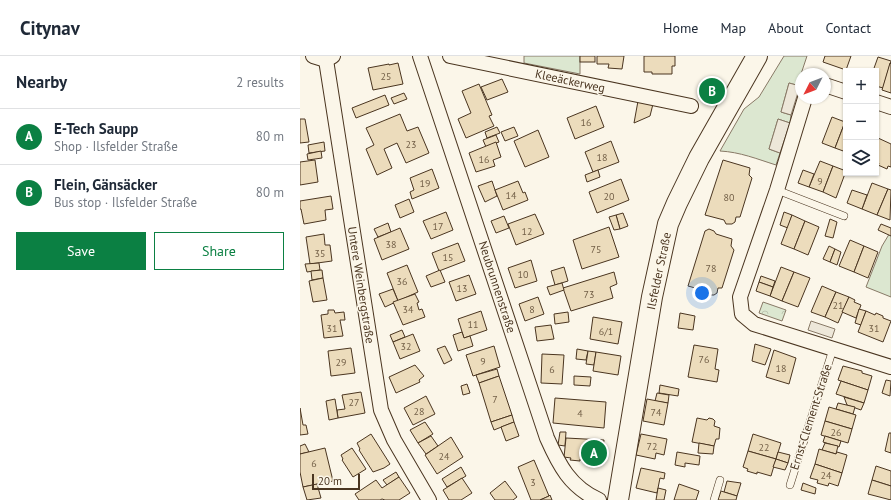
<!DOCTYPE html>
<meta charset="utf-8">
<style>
body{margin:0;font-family:"PT Sans",sans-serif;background:#f2f2f3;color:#1f2937}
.controls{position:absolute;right:12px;top:12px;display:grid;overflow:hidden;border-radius:0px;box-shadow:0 1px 3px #0004}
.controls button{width:36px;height:36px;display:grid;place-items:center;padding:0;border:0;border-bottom:1px solid #e0e1e3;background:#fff;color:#1f2937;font:20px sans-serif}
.compass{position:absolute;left:495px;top:12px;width:36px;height:36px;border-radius:50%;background:#fff;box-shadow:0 1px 3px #0004;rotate:228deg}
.scale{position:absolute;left:12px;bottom:10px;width:48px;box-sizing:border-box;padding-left:4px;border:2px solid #4a3520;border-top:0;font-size:11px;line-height:14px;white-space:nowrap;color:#4a3520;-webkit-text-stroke:3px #fbf6e9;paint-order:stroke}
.you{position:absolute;left:402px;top:237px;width:14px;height:14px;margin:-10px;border:3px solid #fff;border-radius:50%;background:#1a73e8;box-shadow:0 0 0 6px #1a73e833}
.badge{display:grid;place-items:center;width:26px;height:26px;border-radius:50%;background:#0b8043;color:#fff;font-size:13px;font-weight:700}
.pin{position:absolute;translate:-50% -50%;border:2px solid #fff;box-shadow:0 1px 4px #0006}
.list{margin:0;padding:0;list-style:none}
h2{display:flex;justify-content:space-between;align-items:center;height:52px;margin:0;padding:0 16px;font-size:17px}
h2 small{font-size:13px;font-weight:400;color:#747a83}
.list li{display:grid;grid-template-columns:26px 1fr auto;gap:12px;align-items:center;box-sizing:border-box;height:56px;padding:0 16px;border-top:1px solid #e0e1e3}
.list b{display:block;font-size:15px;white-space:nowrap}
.list p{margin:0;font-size:13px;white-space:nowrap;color:#747a83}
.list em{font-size:13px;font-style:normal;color:#747a83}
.actions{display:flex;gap:8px;padding:12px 16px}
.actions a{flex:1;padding:9px 0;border:1px solid #0b8043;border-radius:0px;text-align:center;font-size:14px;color:#0b8043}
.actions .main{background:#0b8043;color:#fff}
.icon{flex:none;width:22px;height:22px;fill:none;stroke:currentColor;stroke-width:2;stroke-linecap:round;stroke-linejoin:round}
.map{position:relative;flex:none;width:591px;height:444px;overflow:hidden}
header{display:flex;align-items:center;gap:24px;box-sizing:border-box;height:56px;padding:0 20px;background:#fff;border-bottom:1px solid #e0e1e3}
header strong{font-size:19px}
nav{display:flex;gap:22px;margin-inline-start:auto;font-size:14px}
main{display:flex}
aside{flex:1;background:#fff}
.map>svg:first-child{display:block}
</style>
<header>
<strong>Citynav</strong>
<nav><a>Home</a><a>Map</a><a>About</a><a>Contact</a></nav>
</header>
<main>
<aside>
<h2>Nearby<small>2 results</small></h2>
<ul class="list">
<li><span class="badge">A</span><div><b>E-Tech Saupp</b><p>Shop · Ilsfelder Straße</p></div><em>80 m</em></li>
<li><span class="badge">B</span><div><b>Flein, Gänsäcker</b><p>Bus stop · Ilsfelder Straße</p></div><em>80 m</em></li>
</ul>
<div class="actions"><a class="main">Save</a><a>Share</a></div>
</aside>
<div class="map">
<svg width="591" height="444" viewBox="0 0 591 444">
<defs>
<pattern id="forest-crowns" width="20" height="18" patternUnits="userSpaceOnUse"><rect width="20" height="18" fill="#dce7d0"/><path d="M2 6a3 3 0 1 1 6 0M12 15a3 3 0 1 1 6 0" fill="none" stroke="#bec7b2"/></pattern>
</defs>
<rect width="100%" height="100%" fill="#fbf6e9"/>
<g fill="#dce7d0" stroke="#887966">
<path d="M224,0H280V18L224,7Z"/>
<path d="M484,0H507L501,18L500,30L489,27L481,56L491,59L490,67L478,63L469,93L480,97L476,109C457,103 440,96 420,95L444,53L459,41Z"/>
<path d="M591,175V241L566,231L582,190Z"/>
</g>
<path fill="url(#forest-crowns)" stroke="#887966" d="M463,246L486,254L482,265L459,257Z"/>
<g fill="#ede7d9" stroke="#887966">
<path d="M489,27L500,30L491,59L481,56Z"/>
<path d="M478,63L490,67L480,97L469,93Z"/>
<path d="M511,265L535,273L532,282L508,274Z"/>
</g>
<g fill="#ecdcbc" stroke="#4a3520">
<rect x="280" y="0" width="15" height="6"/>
<path d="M297,0H324L322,13L308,12L309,8H297Z"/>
<path d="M344,0H375V10H372V18H352V16H344Z"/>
<path d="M525,0H551L546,14L523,6Z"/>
<path d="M578,1L591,5L583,32L576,30V15H573Z"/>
<path d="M98,7L103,28L73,34L68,12L89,8V9Z"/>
<path d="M590,7L591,8V37L582,34Z"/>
<path d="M202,23L208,36L187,44L181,31Z"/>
<path d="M179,28L192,59L189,60L194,70L166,82L158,63L171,57L162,35Z"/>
<path d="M104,37L107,43L94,48L91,42Z"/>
<path d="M85,39L89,49L56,62L52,52Z"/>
<path d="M338,45L353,48L350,60L334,67Z"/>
<path d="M296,50L304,71L275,83L267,62Z"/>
<path d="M100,58L107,75L118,71L129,97L106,107L97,87L84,93L92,112L77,119L66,93L74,89L66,72Z"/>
<path d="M532,61L545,66L535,92L522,87Z"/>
<path d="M0,63H5L9,86L0,87Z"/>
<path d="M545,66H546V96L535,92Z"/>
<path d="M197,71L200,77L187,82L185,76Z"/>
<path d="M214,71L218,80L205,85L201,76Z"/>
<path d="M238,74L249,101L225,111L214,85Z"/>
<path d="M196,79L199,86L186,91L183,84Z"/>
<path d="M578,82L591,88V111L588,110L587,113L578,109L579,107L576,105V88Z"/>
<path d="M311,85L319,106L293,116L285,96Z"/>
<path d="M24,86L25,95L9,97L8,89Z"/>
<path d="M196,86L201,101L193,104L195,110L176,116L169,97Z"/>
<path d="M21,95L22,102L8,104L7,98Z"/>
<path d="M15,104L18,126L0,129V106Z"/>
<path d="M423,104L450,112L449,119L452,122L440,161H436L435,166L432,168H426L424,164L405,159Z"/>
<path d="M520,105L533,110L523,136L509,131Z"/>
<path d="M533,110L546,115L536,142L523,136Z"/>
<path d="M132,113L139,132L112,143L110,136L114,134L110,122Z"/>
<path d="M298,114L300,121L287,126L285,119Z"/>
<path d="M503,114L514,118L509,131L498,127Z"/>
<path d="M321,123L329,144L297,157L289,136Z"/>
<path d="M192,125L197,140L185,146L178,130Z"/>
<path d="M218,125L223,137L225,136L228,144L203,154L195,134Z"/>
<path d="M572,127L588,133L577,159L562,153Z"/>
<path d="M588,133L591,134L590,164L577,159Z"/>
<path d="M552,134L567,139L562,153L547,147Z"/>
<path d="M31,140L33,153L25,154L26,164L4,168L1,153H0V145Z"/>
<path d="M109,143L114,156L100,162L95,149Z"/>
<path d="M146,156L153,174L131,183L123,165Z"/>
<path d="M484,156L492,159L488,172L480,169Z"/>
<path d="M323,157L328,170L320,173L316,159Z"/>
<path d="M235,158L244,178L216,189L208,168Z"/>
<path d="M316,159L320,173L314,174L309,161Z"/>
<path d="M492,159L505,165L494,193L481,188Z"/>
<path d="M204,160L209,172L196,177L191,165Z"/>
<path d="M530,163L537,166L533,182L525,180Z"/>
<path d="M505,165L519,171L508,199L494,193Z"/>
<path d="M88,167L91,176L78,181L74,173Z"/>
<path d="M581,168L591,172V180L578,174Z"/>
<path d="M309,171L319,201L282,213L273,184Z"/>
<path d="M100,172L109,193L82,204L74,183Z"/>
<path d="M409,173L414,175L416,178L432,183L431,190L434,194L422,232H418L417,237L414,239H408L406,235L388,230L405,175Z"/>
<path d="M24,178L25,189H30L32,205L10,208L6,181Z"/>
<path d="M550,184L564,190L554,216L539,210Z"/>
<path d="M158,187L165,205L139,215L132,197Z"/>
<path d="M529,190L535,193L530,206L523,203Z"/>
<path d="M564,190L578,196L568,222L554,216Z"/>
<path d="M535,193L541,196L537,209L530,206Z"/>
<path d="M231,204L237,225L215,232L208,212Z"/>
<path d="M19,207L20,214L7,216L5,208Z"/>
<path d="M107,209L118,236L98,245L87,217Z"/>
<path d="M264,211L268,225L255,229L251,215Z"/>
<path d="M481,211L494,216L482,245L470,240Z"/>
<path d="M22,214L23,222L12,224L11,215Z"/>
<path d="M140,214L145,226L131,231L126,220Z"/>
<path d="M314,216L317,228L310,231L313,242L271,255L263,232Z"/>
<path d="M494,216L510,222L498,251L482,245Z"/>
<path d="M169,219L176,238L156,245L149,226Z"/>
<path d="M461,220L475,225L473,231L459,226Z"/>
<path d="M23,222L27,244L13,246L9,225Z"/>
<path d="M459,226L473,231L470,240L456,235Z"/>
<path d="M262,227L264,234L250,239L247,231Z"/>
<path d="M522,230L536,236L525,261L511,256Z"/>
<path d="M93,233L98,245L85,251L79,238Z"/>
<path d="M536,236L549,241L538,267L525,261Z"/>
<path d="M115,238L119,246L117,247L119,254L122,253L125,261L103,269L93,246Z"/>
<path d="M238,241L244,258L225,265L219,248Z"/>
<path d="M549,241L555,244L554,246L561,249L556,262L542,256Z"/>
<path d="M559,253L566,255L561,269L555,267Z"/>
<path d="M28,254H34L35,257L44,256L45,264H40L43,280L24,282L21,259L28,258Z"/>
<path d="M181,255L187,274L164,282L158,263Z"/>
<path d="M566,255L575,259L576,257L583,260V262L591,265L583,286L558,276Z"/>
<path d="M268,256L269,266L255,268L254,258Z"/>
<path d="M380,257L395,260L393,274L378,272Z"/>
<path d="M293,261L322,266L318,288L290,283Z"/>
<path d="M251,269L254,283L237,285L235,271Z"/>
<path d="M102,274L105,281L93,286L90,279Z"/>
<path d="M162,276L164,282L170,280L173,290L158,295L153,279Z"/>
<path d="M113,278L120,295L100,303L93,286Z"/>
<path d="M455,288L471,293L465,309L452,305Z"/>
<path d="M394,289L418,293L415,313L419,314L417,326L388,321Z"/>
<path d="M145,290L152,304L144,308L137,293Z"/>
<path d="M194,290L200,311L173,320L166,299Z"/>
<path d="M51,292L55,317L31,320L28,295Z"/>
<path d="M277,293L288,295L286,304L276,303Z"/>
<path d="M474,294L496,302L489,328L466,321Z"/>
<path d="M288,295L296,296L294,309L286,308Z"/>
<path d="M296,296L321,300L318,319L293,315Z"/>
<path d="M242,298L264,299L262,328L241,327Z"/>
<path d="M115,309L124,320L119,324L120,326L96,337L89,321Z"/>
<path d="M543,310L562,315V317L572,320L568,334L538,324Z"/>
<path d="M197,313L199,320L179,327L176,319Z"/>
<path d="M199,320L212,359L191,366L179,327Z"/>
<path d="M274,320L291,321L290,330L274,329Z"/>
<path d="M586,324L591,325L590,340L582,337Z"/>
<path d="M541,325L568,334L564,347L536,338Z"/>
<path d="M167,328L170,337L163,339L161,330Z"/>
<path d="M360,329L379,333L378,340L359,337Z"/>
<path d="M61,336L65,357L38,362L37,354L45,353L42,339Z"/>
<path d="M357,337L369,339L368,347L355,345Z"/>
<path d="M126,340L135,358L113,369L104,352Z"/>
<path d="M544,341L564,347L561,354L547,349Z"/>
<path d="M255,342L306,346L304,372L253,367Z"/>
<path d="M35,343L38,362L29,364L26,345Z"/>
<path d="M347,343L368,347L364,369L343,365Z"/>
<path d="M538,347L555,351L553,358L536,353Z"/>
<path d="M529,351L556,359L552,373L525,365Z"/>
<path d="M0,352L3,369H6L8,378L0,379Z"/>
<path d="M212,359L214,366L194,374L191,366Z"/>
<path d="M397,362L407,364L409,362L413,363L415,365L414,370L420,372L419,383H416L414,390L392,386Z"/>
<path d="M525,365L552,373L548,387L521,379Z"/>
<path d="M125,366L133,378L118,387L110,374Z"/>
<path d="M214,366L219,380L206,385L201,371Z"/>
<path d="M260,376H266L265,390L258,389Z"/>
<path d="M589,377H591V397L585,395Z"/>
<path d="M71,378L90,408L84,412L73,416L59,394L60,393L57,387Z"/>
<path d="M341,378L367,383L364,399L356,397L355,403L336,399Z"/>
<path d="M453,378L481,387L476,403L448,395Z"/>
<path d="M131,380L138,390L126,398L118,387Z"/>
<path d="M525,380L541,385L539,391L523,386Z"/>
<path d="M151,381L163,401L137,418L125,399Z"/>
<path d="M266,382L304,384L302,405L280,403V405L270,404L271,402L264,401Z"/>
<path d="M399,387L414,390L413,398L398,397Z"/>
<path d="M525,387L538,390L536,398L522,394Z"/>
<path d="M5,388L9,396L0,398V390Z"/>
<path d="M25,392L33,425L3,431L0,416V398Z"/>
<path d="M52,392L66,413L53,421L42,404L43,403L41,399Z"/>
<path d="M519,393L536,398L537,396L547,399L542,417L515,408Z"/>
<path d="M448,395L476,403L471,420L457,416V418L447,415L448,413L443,411Z"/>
<path d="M377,396L400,400L399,409L385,407V411L375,409Z"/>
<path d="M478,396L490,399L488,407L476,403Z"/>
<path d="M476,403L488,407L485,414L473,411Z"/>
<path d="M234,404L249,440L240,444H231L218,411Z"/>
<path d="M515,408L542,417L538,430L529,427L528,430L517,427L518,424L510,422Z"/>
<path d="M576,410L591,415V430L572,424Z"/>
<path d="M161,411L166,420L147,431L142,423Z"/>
<path d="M341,412L365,417L364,423L360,422L357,437L336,432Z"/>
<path d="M96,416L99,421L87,429L83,424Z"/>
<path d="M99,421L110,437L99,444H85L82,443L80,444H59L55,438L76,424L82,432Z"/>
<path d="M162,422L172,437L161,444H149L143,434Z"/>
<path d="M572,424L591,430V444L568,438Z"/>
<path d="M205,425L217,441L213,444H195L190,437Z"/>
<path d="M427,425L441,427L437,440L424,436Z"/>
<path d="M503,427L516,432L515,438L501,434Z"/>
<path d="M17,428L21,442L7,444L3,431Z"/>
<path d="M379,428L399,435L396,444H374Z"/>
<path d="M358,432L366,434L364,444H356Z"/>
<path d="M421,435L437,440L436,444H418Z"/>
<path d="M250,439L252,444H240L249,440Z"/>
</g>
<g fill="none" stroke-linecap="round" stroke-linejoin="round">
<defs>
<g id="lane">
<path d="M477,134L544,160"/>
<path d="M490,429L533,293"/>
<path d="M414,444L420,424"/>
</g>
<g id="street">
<path d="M13,0L26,4L33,0"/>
<path d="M120,0L247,382C259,409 270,431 299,444"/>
<path d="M150,0L391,50"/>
<path d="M26,4L81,354L94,384L129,444"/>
<path d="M525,29L546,36"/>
<path d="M505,42L477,134L440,241L442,258L454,268L591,311"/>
<path d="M576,46L591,51"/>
</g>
<path id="secondary" d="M318,444L352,241L368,168L377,147L399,102L457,0"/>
</defs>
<use href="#lane" stroke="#4a3520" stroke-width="8"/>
<use href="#street" stroke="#4a3520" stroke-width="16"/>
<use href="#secondary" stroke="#4a3520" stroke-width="22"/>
<use href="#lane" stroke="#fbf6e9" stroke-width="7"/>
<use href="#street" stroke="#fbf6e9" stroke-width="14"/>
<use href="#secondary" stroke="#fbf6e9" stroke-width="20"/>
</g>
<g text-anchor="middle" stroke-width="3" stroke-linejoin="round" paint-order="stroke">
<g font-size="10" fill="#725f47">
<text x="86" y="24">25</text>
<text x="286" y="70">16</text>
<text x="111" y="92">23</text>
<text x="302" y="105">18</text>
<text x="184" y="107">16</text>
<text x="520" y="129">9</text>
<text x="125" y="131">19</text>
<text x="211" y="143">14</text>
<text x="309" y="144">20</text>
<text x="429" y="145">80</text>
<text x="138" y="174">17</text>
<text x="227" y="179">12</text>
<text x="91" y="192">38</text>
<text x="296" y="197">75</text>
<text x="20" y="201">35</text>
<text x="148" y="205">15</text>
<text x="411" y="216">78</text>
<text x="223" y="222">10</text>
<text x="102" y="229">36</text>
<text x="162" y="236">13</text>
<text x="289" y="242">73</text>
<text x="538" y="253">21</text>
<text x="108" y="257">34</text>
<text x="232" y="257">8</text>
<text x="173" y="272">11</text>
<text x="32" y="276">31</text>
<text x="574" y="276">31</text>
<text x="306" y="279">6/1</text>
<text x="106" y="294">32</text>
<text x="404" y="307">76</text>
<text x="183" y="309">9</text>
<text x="41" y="310">29</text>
<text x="481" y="316">18</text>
<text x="252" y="317">6</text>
<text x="195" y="347">7</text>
<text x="54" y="350">27</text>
<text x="119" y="359">28</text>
<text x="356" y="360">74</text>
<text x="280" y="361">4</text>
<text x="536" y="380">26</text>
<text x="352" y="394">72</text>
<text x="464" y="395">22</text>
<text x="144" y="404">24</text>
<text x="14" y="411">6</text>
<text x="526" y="423">24</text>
<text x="233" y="430">3</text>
</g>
<g font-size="12" fill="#4a3520" stroke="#fbf6e9">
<text transform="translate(270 25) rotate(12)" y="4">Kleeäckerweg</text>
<text transform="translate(359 215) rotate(-78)" y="4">Ilsfelder Straße</text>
<text transform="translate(61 229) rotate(81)" y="4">Untere Weinbergstraße</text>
<text transform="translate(197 231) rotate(72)" y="4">Neubrunnenstraße</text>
<text transform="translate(511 361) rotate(-72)" y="4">Ernst-Clement-Straße</text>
</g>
</g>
</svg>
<div class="controls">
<button>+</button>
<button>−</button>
<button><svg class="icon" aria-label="layers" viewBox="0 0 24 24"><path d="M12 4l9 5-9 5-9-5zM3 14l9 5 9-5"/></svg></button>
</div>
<svg class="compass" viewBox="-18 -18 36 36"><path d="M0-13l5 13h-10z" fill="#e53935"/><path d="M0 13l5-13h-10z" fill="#747a83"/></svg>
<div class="scale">20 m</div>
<div class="you"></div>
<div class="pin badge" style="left:294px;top:397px">A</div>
<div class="pin badge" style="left:412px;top:35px">B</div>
</div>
</main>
